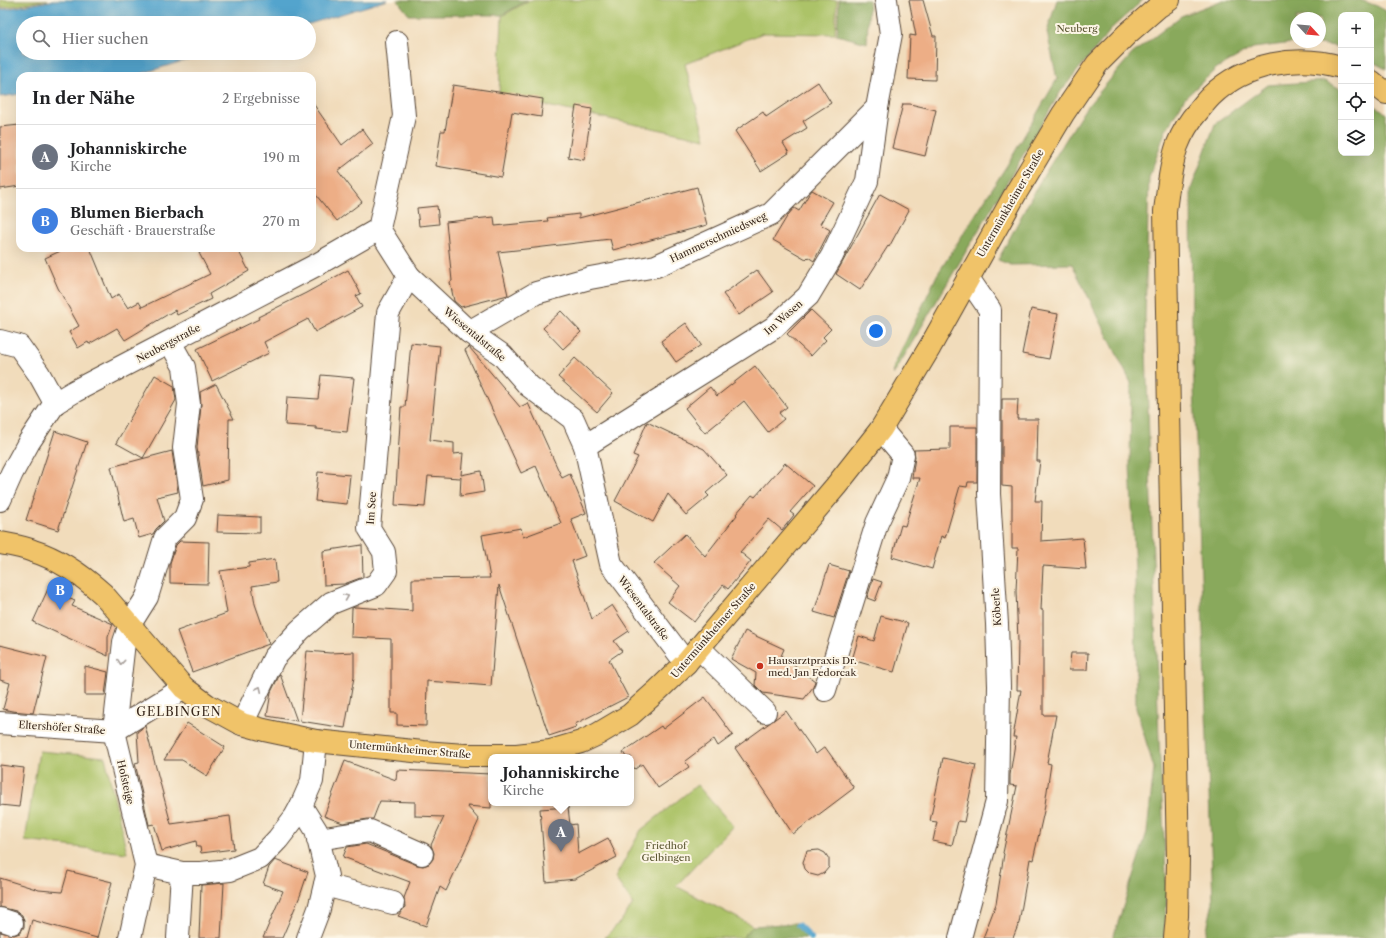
<!DOCTYPE html>
<html lang="de">
<meta charset="utf-8">
<style>
body{margin:0;font-family:"Libre Caslon Text",serif;background:#f6f6f6;color:#202124}
.controls{position:absolute;right:12px;top:12px;display:grid;overflow:hidden;border-radius:8px;box-shadow:0 4px 16px #0002}
.controls button{width:36px;height:36px;display:grid;place-items:center;padding:0;border:0;border-bottom:1px solid #e0e0e0;background:#fff;color:#202124;font:20px sans-serif}
.compass{position:absolute;left:1290px;top:12px;width:36px;height:36px;border-radius:50%;background:#fff;box-shadow:0 4px 16px #0002;rotate:116deg}
.you{position:absolute;left:876px;top:331px;width:14px;height:14px;margin:-10px;border:3px solid #fff;border-radius:50%;background:#1a73e8;box-shadow:0 0 0 6px #1a73e833}
.badge{display:grid;place-items:center;width:26px;height:26px;border-radius:50%;background:#db2777;color:#fff;font-size:13px;font-weight:700}
.pin{position:absolute;translate:-50% -33px;filter:drop-shadow(0 1px 2px #0008)}
.pin::after{content:'';position:absolute;top:21px;width:14px;height:12px;background:inherit;clip-path:polygon(0 0,100% 0,50% 100%)}
.popup{position:absolute;left:488px;top:754px;width:146px;height:52px;box-sizing:border-box;display:grid;place-content:center;border-radius:8px;background:#fff;filter:drop-shadow(0 1px 3px #0005);font-size:13px;white-space:nowrap;color:#757577}
.popup b{font-size:15px;color:#202124}
.popup::after{content:'';position:absolute;left:50%;top:100%;margin-left:-8px;border:8px solid transparent;border-top-color:#fff}
.list{margin:0;padding:0;list-style:none}
h2{display:flex;justify-content:space-between;align-items:center;height:52px;margin:0;padding:0 16px;font-size:17px}
h2 small{font-size:13px;font-weight:400;color:#757577}
.list li{display:grid;grid-template-columns:26px 1fr auto;gap:12px;align-items:center;box-sizing:border-box;height:64px;padding:0 16px;border-top:1px solid #e0e0e0}
.list b{display:block;font-size:15px;white-space:nowrap}
.list p{margin:0;font-size:13px;white-space:nowrap;color:#757577}
.list em{font-size:13px;font-style:normal;color:#757577}
.icon{flex:none;width:22px;height:22px;fill:none;stroke:currentColor;stroke-width:2;stroke-linecap:round;stroke-linejoin:round}
.map{position:relative;flex:none;width:1386px;height:938px;overflow:hidden}
.search{position:absolute;background:#fff;box-shadow:0 4px 16px #0002;left:16px;top:16px;width:300px;height:44px;display:flex;align-items:center;gap:10px;box-sizing:border-box;padding:0 14px;border-radius:22px;color:#757577;font-size:15px}
.panel{position:absolute;background:#fff;box-shadow:0 4px 16px #0002;left:16px;top:72px;width:300px;height:180px;border-radius:12px}
.map>svg:first-child{display:block}
</style>
<div class="map">
<svg width="1386" height="938" viewBox="0 0 1386 938">
<rect width="100%" height="100%" fill="#fcf5e5"/>
<filter id="ink" filterUnits="userSpaceOnUse"><feTurbulence type="fractalNoise" baseFrequency=".025" numOctaves="2"/><feDisplacementMap in="SourceGraphic" scale="8" xChannelSelector="R" yChannelSelector="G"/><feConvolveMatrix kernelMatrix="1 2 1 2 8 2 1 2 1" color-interpolation-filters="sRGB"/></filter>
<filter id="wash" filterUnits="userSpaceOnUse"><feTurbulence type="fractalNoise" baseFrequency=".012" numOctaves="4" result="noise"/><feDisplacementMap in="SourceGraphic" scale="16" xChannelSelector="R" yChannelSelector="G"/><feGaussianBlur stdDeviation="0.9" result="paint"/><feColorMatrix in="noise" values="0 0 0 0 0 0 0 0 0 0 0 0 0 0 0 0 0 1.4 0 .05"/><feComposite in="paint" operator="in"/></filter>
<g filter="url(#wash)">
<rect width="100%" height="100%" fill="#f1dcbb"/>
<g fill="#acc368" stroke="#747643">
<path d="M0,0H48L0,8Z"/>
<path d="M530,0H837L835,34L763,33L685,64L705,139L499,96L502,16Z"/>
<path d="M39,751L105,757L127,853L25,841Z"/>
<path d="M697,785L733,826L676,886L753,926L742,938H604L621,921L633,904L615,878L641,830Z"/>
</g>
<g fill="#89a95c" stroke="#626a3d" fill-rule="evenodd">
<path d="M397,0H528L502,15H409Z"/>
<path d="M839,0H869L867,43L837,35Z"/>
<path d="M1057,0H1143L1114,26L1061,91L893,375L894,366L937,275L1009,162L1057,79L1047,32Z"/>
<path d="M1223,0H1360L1377,6L1386,11V69L1371,61V15H1341V49L1335,46L1300,42L1253,48L1217,68L1185,98L1165,132L1149,178L1145,318L1159,740L1167,894L1164,938H1113L1147,832L1154,768L1136,708L1135,571L1130,465L1131,383L1072,264L1011,265L998,260L1039,183L1085,109L1132,54L1181,16ZM1296,18H1320V42H1296Z"/>
<path d="M1324,81L1341,89V153H1371V105L1382,110L1386,114V938H1205L1213,902L1192,332L1191,189L1215,124L1268,85Z"/>
<path d="M796,923L810,938H742L753,926Z"/>
</g>
<path fill="#53a4cd" stroke="#476776" d="M56,0H387L309,24L23,23V53H210L133,76H20V94L0,97V10Z"/>
<g fill="none" stroke-linecap="round" stroke-linejoin="round">
<path stroke="#53a4cd" stroke-width="6" d="M798,925L811,938"/>
</g>
<g id="blocks">
<g fill="#edae86">
<path d="M909,0H923L933,36H936L935,80L908,79L910,35L916,36Z"/>
<path d="M818,82L831,103L803,121L807,128L783,143L789,153L761,171L735,131L763,112L766,117Z"/>
<path d="M453,85L543,99L541,117L512,112L501,177L436,166L441,131H445Z"/>
<path d="M312,102L342,145L362,129L373,144L338,171L362,202L337,221L312,190Z"/>
<path d="M903,104H910L936,110L925,156L892,148Z"/>
<path d="M576,106L592,109L584,160L568,157Z"/>
<path d="M20,125V186L0,189V127Z"/>
<path d="M697,187L707,225L613,250L610,239L535,248L498,252L508,295L461,307L454,301L450,282L452,281L446,222L494,217L495,226L548,221L547,218L579,214V218Z"/>
<path d="M812,190L833,202L820,224L830,230L814,261L808,257L806,259L773,240L788,215L794,208L799,211L809,194Z"/>
<path d="M880,194L909,210L889,247L888,246L860,290L836,274Z"/>
<path d="M437,206L439,224L419,226L417,208Z"/>
<path d="M67,248H90L111,299L119,294L128,308L139,302L142,307L210,274L199,253L209,248H237L249,271L209,294L211,299L177,315L175,310L125,340L117,328L89,344L88,342L78,348L69,332L79,326L58,288L45,258Z"/>
<path d="M348,270L361,294L356,296L362,307L315,332L308,319L264,342L269,353L212,381L197,349L259,319L258,317L306,293Z"/>
<path d="M757,270L773,292L739,315L723,294Z"/>
<path d="M1031,309L1058,314L1049,359L1022,354Z"/>
<path d="M811,310L831,329L823,337L826,340L811,356L787,334Z"/>
<path d="M561,311L581,332L563,349L543,328Z"/>
<path d="M686,323L701,345L676,362L661,341Z"/>
<path d="M411,343L440,346L430,440L454,443V454L463,453L461,475L481,471L484,492L460,496L461,477L460,478L428,476L425,507L395,505L401,407H405Z"/>
<path d="M469,347L520,407L528,403L562,478L570,474L586,513L571,519L585,556L572,561L592,619L612,605L629,631L614,641L622,651L609,660L628,697L575,724L576,727L549,736L499,585L491,686L427,681L426,726L397,725V713H391V639L351,637L352,608L355,607L412,611V579L490,578L482,535L521,528L523,537L561,523L536,466L521,473L465,350Z"/>
<path d="M575,358L613,393L597,412L558,377Z"/>
<path d="M755,366L787,407L779,413L784,419L768,432L744,401L705,433L685,408L710,387L717,396Z"/>
<path d="M155,375L174,386L176,400L143,458L116,443Z"/>
<path d="M321,375L354,378L347,432L316,429V427L285,425L287,397L318,399Z"/>
<path d="M216,384L234,419H229L228,480L203,486L197,448L201,405L200,392Z"/>
<path d="M1002,399H1018L1017,419H1038L1037,461H1040L1035,501H1042L1041,541L1083,538L1086,569L1043,566L1041,610H1043V715H1056L1047,763L1051,764L1044,811L1033,860L1030,859L1019,923L1013,938H983L996,904L1004,854L1003,853L1017,786L1010,785V775L1016,737H1013L1021,690H1017L1018,641L1016,591L1018,548H1012V487L1002,486Z"/>
<path d="M647,422L704,449L727,475L706,493L709,496L686,515L668,494L653,522L615,501L638,457L633,455Z"/>
<path d="M950,427H977V482H968L967,487L960,486L945,538L941,536L932,569L892,557L901,525L905,526L920,478H912L915,457L914,450L950,449Z"/>
<path d="M55,431L87,442L58,530L26,520Z"/>
<path d="M172,451L178,492L157,497L164,521L156,529L153,534L139,538L134,519L124,522L111,467Z"/>
<path d="M785,463L813,486L790,512L794,515L782,530L769,519L740,552L751,561L728,589L723,585L694,622L668,602L680,586L654,563L685,534L705,556L737,515L736,514L752,495L755,497Z"/>
<path d="M318,472L350,475L347,504L315,501Z"/>
<path d="M218,515L260,517V533L217,532Z"/>
<path d="M180,541L209,542L208,584L170,583V563L176,545Z"/>
<path d="M362,545L363,577L344,584L324,585L323,551Z"/>
<path d="M275,559L277,582L252,586L255,604L269,644L192,672L177,631L227,613L220,571L249,567V563Z"/>
<path d="M829,565L849,571L834,618L814,612Z"/>
<path d="M873,579L882,582L875,601L867,598Z"/>
<path d="M48,589L75,601L72,606L113,624L108,637V656L33,622Z"/>
<path d="M881,616L908,623L894,672L852,660L859,636L874,641Z"/>
<path d="M745,631L784,649L781,656L815,681L813,687L804,699L763,693L755,685L756,673L731,659Z"/>
<path d="M0,645L47,657L33,713L12,711L3,709L10,683L0,680Z"/>
<path d="M307,651L330,653L354,652V677L345,728L300,721Z"/>
<path d="M1071,653H1088L1087,670H1069Z"/>
<path d="M85,666L108,672L105,695H85Z"/>
<path d="M280,674L297,721L267,716L271,692Z"/>
<path d="M705,697L733,735L718,746L714,739L685,761L689,767L658,788L642,764L635,769L631,764V757H626L623,752L661,726L663,729Z"/>
<path d="M786,711L816,754L825,747L854,788L793,834L735,748Z"/>
<path d="M187,723L225,747L207,776L182,760H164Z"/>
<path d="M145,726L171,824L230,816L234,849L201,853L200,847H197L196,841L162,851L154,824L149,825L135,763L139,762L137,732Z"/>
<path d="M943,758L976,765L964,822L958,821L952,845L933,841L937,822L930,821Z"/>
<path d="M345,761L396,780L397,770L491,774V808L467,806L479,820L446,891L440,887L426,926L398,916L405,907L404,898L410,882L343,857L347,847L366,844L417,865L423,866L429,864L433,859L434,853L431,845L444,817L415,816V802L380,801L373,819H368L343,823L324,816Z"/>
<path d="M0,765L24,768L19,807L0,805Z"/>
<path d="M568,807L570,825L576,824L578,854L608,838L617,857L575,879L546,882L540,809Z"/>
<path d="M819,850L825,853L829,859V867L824,873L818,876L810,874L805,869L803,862L807,851Z"/>
<path d="M275,860L308,872L300,896L282,938H263L283,891L263,884L269,867Z"/>
<path d="M68,871L112,882L97,938L32,920L27,938H0V932L14,935L20,933L24,927V921L22,915L16,911L0,907V878L39,890L62,892Z"/>
<path d="M224,883L221,938H199L201,885Z"/>
</g>
</g>
</g>
<g filter="url(#ink)">
<use href="#blocks" fill-opacity="0" stroke="#564536" stroke-width="1"/>
<g fill="none" stroke-linecap="round" stroke-linejoin="round">
<defs>
<g id="minor">
<path d="M397,42L404,116L379,229L409,276L469,332L502,355L529,386L573,419L585,446L611,564L686,663"/>
<path d="M469,332L536,293L590,278L656,266L771,214L877,108L891,34L886,0"/>
<path d="M0,341L19,346L39,374L55,403"/>
<path d="M585,446L773,328L808,296L832,256L867,181L877,108"/>
<path d="M0,500L12,473L29,442L55,403L75,391L318,264L379,229"/>
<path d="M699,648L765,712"/>
<path d="M825,690L877,523L898,478L903,455L881,429"/>
<path d="M0,723L114,731L184,688"/>
<path d="M242,724L274,658L300,630L331,603L376,585L386,571L384,552L369,528L388,313L409,276"/>
<path d="M301,806L316,830L327,876L319,909L308,938"/>
<path d="M318,839L370,831L422,854"/>
<path d="M146,865L182,873H201L230,870L260,858L278,839L295,817L301,806L312,781L316,741"/>
<path d="M325,885L393,903"/>
<path d="M0,919L12,923"/>
<path d="M130,938L146,865L114,731L124,642L130,624L147,597L165,538L185,518L192,499L184,448L189,404L184,367L170,342"/>
<path d="M178,938L182,873"/>
<path d="M960,938L997,801L999,686L997,624L989,494L990,310L968,278"/>
</g>
<g id="major">
<path d="M1371,81L1386,93"/>
<path d="M0,543C11,545 23,547 33,551C59,559 83,576 103,594L184,688L207,705L242,724L264,730L316,741L423,752L465,755H517L550,751L581,742L598,734L630,715L658,690L686,663L836,486L881,429L930,347L1017,191L1063,114L1097,64L1127,34L1158,7L1169,0"/>
<path d="M1175,938L1177,916L1178,860L1165,211C1168,189 1170,167 1177,146C1182,133 1190,120 1199,110C1203,105 1207,100 1211,96C1245,63 1297,54 1341,67"/>
</g>
</defs>
<use href="#minor" stroke="#564536" stroke-width="24"/>
<use href="#major" stroke="#564536" stroke-width="24"/>
<use href="#minor" stroke="#fff" stroke-width="22"/>
<use href="#major" stroke="#f0c369" stroke-width="22"/>
</g>
<defs><path id="oneway-chevron" d="M-2-3.5L2.5 0L-2 3.5" fill="none" stroke-width="1.6" stroke-linecap="round" stroke-linejoin="round"/></defs>
<g stroke="#a79f9a">
<use href="#oneway-chevron" transform="translate(346 597) rotate(-22)"/>
<use href="#oneway-chevron" transform="translate(121 662) rotate(96)"/>
<use href="#oneway-chevron" transform="translate(259 689) rotate(-65)"/>
</g>
</g>
<circle fill="#c8321e" stroke="#fcf5e5" stroke-width="1.5" cx="760" cy="666" r="4"/>
<g text-anchor="middle" stroke-width="4" stroke-linejoin="round" paint-order="stroke">
<g font-size="10" fill="#5d5834" stroke="#fcf5e5">
<text x="1077" y="32">Neuberg</text>
<text x="666" y="849">Friedhof<tspan x="666" dy="12">Gelbingen</tspan></text>
</g>
<g font-size="10" fill="#3b2a1e" stroke="#fcf5e5">
<text transform="translate(1010 203) rotate(-60)" y="4">Untermünkheimer Straße</text>
<text transform="translate(718 237) rotate(-25)" y="4">Hammerschmiedsweg</text>
<text transform="translate(783 317) rotate(-41)" y="4">Im Wasen</text>
<text transform="translate(475 334) rotate(40)" y="4">Wiesentalstraße</text>
<text transform="translate(168 343) rotate(-28)" y="4">Neubergstraße</text>
<text transform="translate(371 508) rotate(-86)" y="4">Im See</text>
<text transform="translate(996 607) rotate(-94)" y="4">Köberle</text>
<text transform="translate(644 608) rotate(53)" y="4">Wiesentalstraße</text>
<text transform="translate(713 630) rotate(-49)" y="4">Untermünkheimer Straße</text>
<text transform="translate(62 727) rotate(4)" y="4">Eltershöfer Straße</text>
<text transform="translate(410 749) rotate(5)" y="4">Untermünkheimer Straße</text>
<text transform="translate(126 782) rotate(77)" y="4">Hofsteige</text>
</g>
<g font-size="10" fill="#3b2a1e" stroke="#fcf5e5" text-anchor="start">
<text x="768" y="664">Hausarztpraxis Dr.<tspan x="768" dy="12">med. Jan Fedorcak</tspan></text>
</g>
<g font-size="12" letter-spacing="1" fill="#3b2a1e" stroke="#fcf5e5">
<text x="179" y="716">GELBINGEN</text>
</g>
</g>
</svg>
<div class="controls">
<button>+</button>
<button>−</button>
<button><svg class="icon" aria-label="locate" viewBox="0 0 24 24"><circle cx="12" cy="12" r="6"/><path d="M12 2v4M12 18v4M2 12h4M18 12h4"/></svg></button>
<button><svg class="icon" aria-label="layers" viewBox="0 0 24 24"><path d="M12 4l9 5-9 5-9-5zM3 14l9 5 9-5"/></svg></button>
</div>
<svg class="compass" viewBox="-18 -18 36 36"><path d="M0-13l5 13h-10z" fill="#e53935"/><path d="M0 13l5-13h-10z" fill="#757577"/></svg>
<div class="you"></div>
<div class="pin badge" style="left:561px;top:852px;background:#6b7280">A</div>
<div class="popup"><b>Johanniskirche</b>Kirche</div>
<div class="pin badge" style="left:60px;top:610px;background:#3f7fe0">B</div>
<div class="search"><svg class="icon" aria-label="search" viewBox="0 0 24 24"><circle cx="10" cy="10" r="6"/><path d="M15 15l6 6"/></svg>Hier suchen</div>
<section class="panel">
<h2>In der Nähe<small>2 Ergebnisse</small></h2>
<ul class="list">
<li><span class="badge" style="background:#6b7280">A</span><div><b>Johanniskirche</b><p>Kirche</p></div><em>190 m</em></li>
<li><span class="badge" style="background:#3f7fe0">B</span><div><b>Blumen Bierbach</b><p>Geschäft · Brauerstraße</p></div><em>270 m</em></li>
</ul>
</section>
</div>
